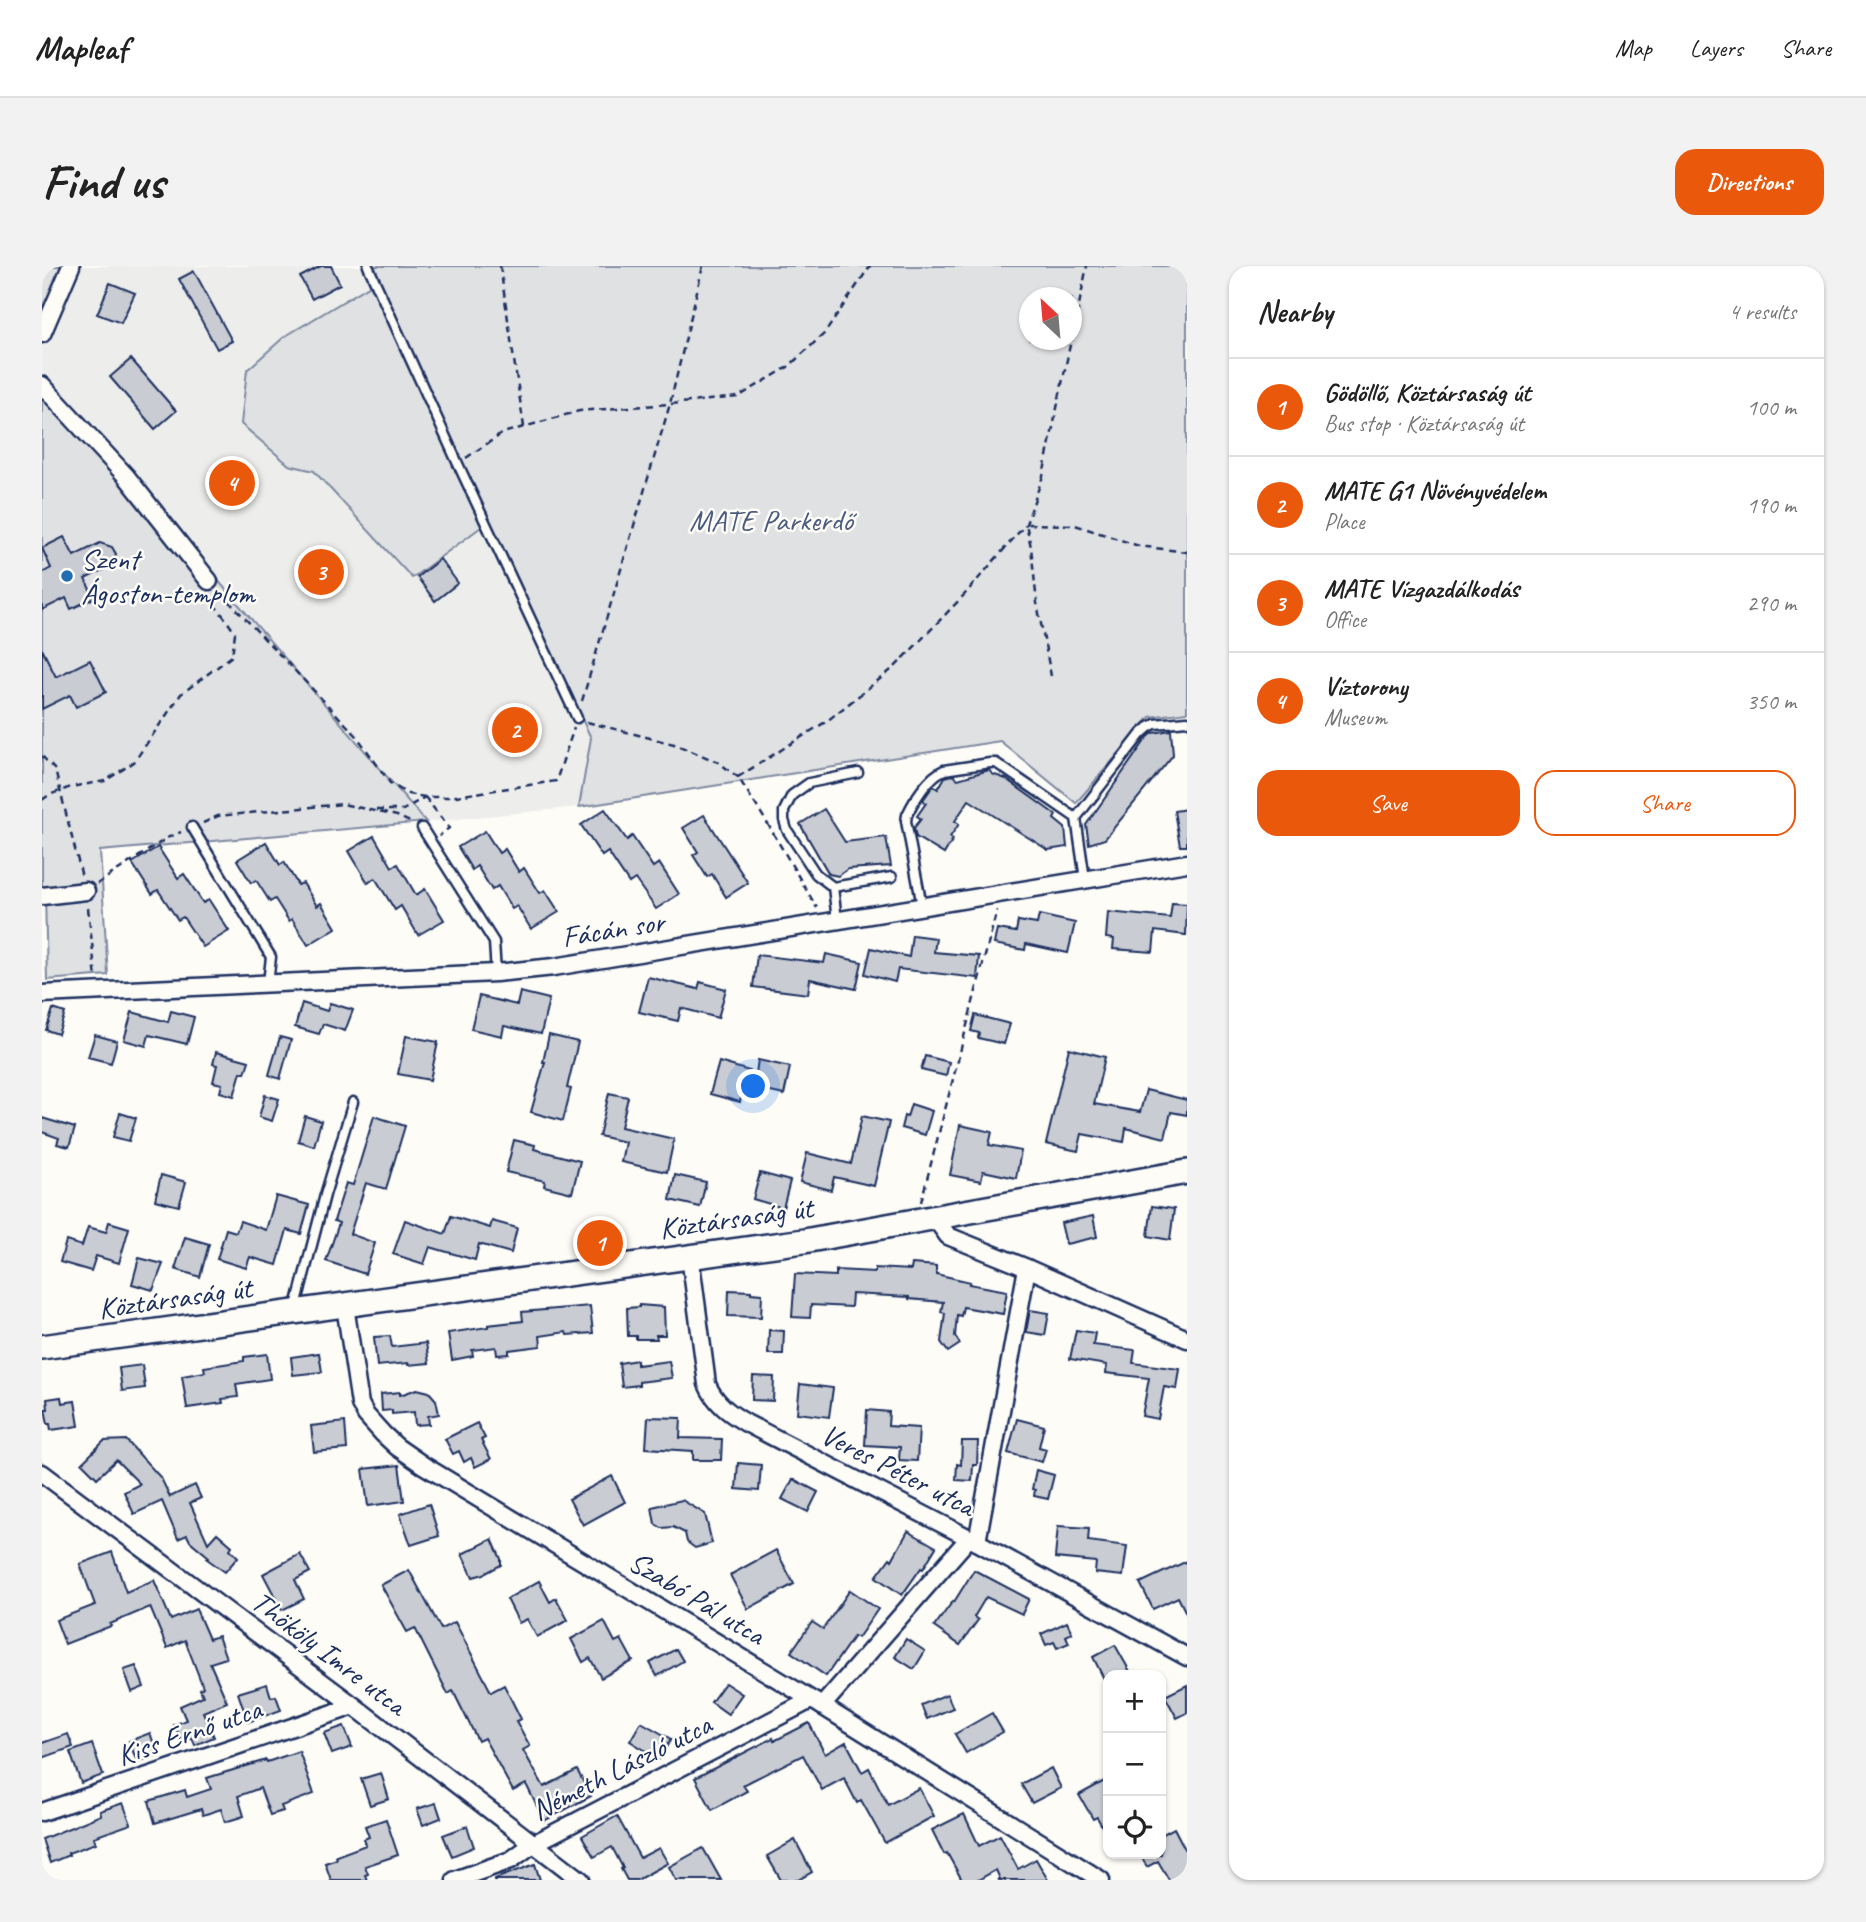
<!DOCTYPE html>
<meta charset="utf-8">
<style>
body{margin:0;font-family:Caveat,sans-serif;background:#f2f2f2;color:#222}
.controls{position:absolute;right:21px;bottom:21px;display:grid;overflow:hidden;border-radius:14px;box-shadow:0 2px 5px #0004}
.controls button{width:63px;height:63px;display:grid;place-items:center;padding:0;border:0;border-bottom:2px solid #e0e0e0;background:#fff;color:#222;font:35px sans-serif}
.compass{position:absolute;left:977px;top:21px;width:63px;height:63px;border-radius:50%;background:#fff;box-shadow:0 2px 5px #0004;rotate:334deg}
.you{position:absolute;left:712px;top:821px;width:24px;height:24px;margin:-18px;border:5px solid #fff;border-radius:50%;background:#1a73e8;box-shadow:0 0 0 10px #1a73e833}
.badge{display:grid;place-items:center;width:46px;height:46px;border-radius:50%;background:#ea580c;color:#fff;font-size:23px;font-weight:700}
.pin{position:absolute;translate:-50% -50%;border:4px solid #fff;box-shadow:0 2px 7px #0006}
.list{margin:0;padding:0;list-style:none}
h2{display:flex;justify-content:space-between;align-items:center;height:91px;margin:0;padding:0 28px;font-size:30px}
h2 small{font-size:23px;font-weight:400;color:#767676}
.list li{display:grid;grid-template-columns:46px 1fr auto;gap:21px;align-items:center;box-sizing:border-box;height:98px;padding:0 28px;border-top:2px solid #e0e0e0}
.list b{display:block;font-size:26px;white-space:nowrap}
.list p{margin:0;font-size:23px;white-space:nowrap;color:#767676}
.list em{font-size:23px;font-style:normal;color:#767676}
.actions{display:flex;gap:14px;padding:21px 28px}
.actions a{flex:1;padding:16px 0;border:2px solid #ea580c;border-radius:21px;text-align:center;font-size:24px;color:#ea580c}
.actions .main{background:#ea580c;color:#fff}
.icon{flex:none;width:38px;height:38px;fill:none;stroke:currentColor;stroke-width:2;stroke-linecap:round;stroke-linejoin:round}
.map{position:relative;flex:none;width:1145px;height:1614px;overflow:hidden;border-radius:21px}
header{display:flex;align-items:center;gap:42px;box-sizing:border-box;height:98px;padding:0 35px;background:#fff;border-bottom:2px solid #e0e0e0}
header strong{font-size:33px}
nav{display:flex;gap:38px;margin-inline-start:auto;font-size:24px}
.intro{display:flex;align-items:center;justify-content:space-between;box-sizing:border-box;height:168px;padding:0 42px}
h1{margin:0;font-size:49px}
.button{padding:18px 32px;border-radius:21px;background:#ea580c;color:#fff;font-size:24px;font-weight:700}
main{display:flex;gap:42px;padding:0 42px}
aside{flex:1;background:#fff;border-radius:21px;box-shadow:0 2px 5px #0004}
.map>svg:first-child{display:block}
</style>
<header>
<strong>Mapleaf</strong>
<nav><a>Map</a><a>Layers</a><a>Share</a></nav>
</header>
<div class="intro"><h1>Find us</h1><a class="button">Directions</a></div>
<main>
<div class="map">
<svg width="1145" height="1614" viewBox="0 0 1145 1614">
<rect width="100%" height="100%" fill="#fdfcf7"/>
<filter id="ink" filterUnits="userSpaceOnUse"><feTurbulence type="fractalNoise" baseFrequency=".0143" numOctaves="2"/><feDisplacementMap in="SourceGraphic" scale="14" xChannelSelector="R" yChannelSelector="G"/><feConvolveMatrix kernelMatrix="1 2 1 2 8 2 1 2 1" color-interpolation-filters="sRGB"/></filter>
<g filter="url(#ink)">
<path fill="#edeeec" d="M34,0H329L335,15L242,71L247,199L272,205L370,311L446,256L549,472L537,541L384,556L86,210L0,113V77L4,74Z"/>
<g fill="#e0e1e3" stroke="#7e88a0" stroke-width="2" fill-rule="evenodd">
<path d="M0,0H34L4,74L0,77Z"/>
<path d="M329,0H1145V446L1108,451L1034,537L958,475L537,541L549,472L446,256L370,312L272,205L247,199L199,158L205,104L242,71L335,15ZM987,32H1030V74H987Z"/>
<path d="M0,113L86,210L384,556L58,585L66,709L5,714L3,627H0Z"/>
</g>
<g fill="#c9ccd3" stroke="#1b2f5e" stroke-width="2">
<path d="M279,0H289L298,18L270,33L258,11Z"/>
<path d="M152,5L190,75L175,83L137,13Z"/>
<path d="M68,17L93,27L79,57L55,48Z"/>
<path d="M89,93L134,145L113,163L68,111Z"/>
<path d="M22,271L32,290L58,277L70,281L74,288L71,299L43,313L52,332L29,343L24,332L0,344V307L9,302L0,282Z"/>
<path d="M398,293L416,317L393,335L375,311Z"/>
<path d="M0,383L14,411L48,394L64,426L34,441L28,429L0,443Z"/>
<path d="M480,441L496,460L466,486L450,468Z"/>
<path d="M1129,464L1131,489L1063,573L1047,578L1044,559L1105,472L1111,467Z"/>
<path d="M947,504L950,508L964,513L1014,549L1012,553L1023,562L1025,581L1006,584L927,534L913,555L917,558L908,571L911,573L902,588L874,571L872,562L879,553L875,550L884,537L881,534L891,520L896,523L903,511L911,509L916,513Z"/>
<path d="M563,543L585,574L590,570L611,601L617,597L637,628L614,643L593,613L587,617L566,586L560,590L539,559Z"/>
<path d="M782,543L803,576L844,571L849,600L806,603L796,610L787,608L758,558Z"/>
<path d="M1145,543V580H1138L1132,545Z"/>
<path d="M662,549L706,617L684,631L670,608L665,611L651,589L656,586L641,562Z"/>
<path d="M443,565L457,587L463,583L477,606L482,602L498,627L503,624L517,646L489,663L475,640L470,643L456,620L450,624L435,600L430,604L416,581Z"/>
<path d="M332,570L350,601L356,598L374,629L383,623L402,654L376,669L359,640L353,644L333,612L326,617L307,585Z"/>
<path d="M224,576L238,599L242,596L256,619L261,617L275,640L279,637L294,662L266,679L250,653L247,655L233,633L228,636L214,614L209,617L195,594Z"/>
<path d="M116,581L136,612L142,608L161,637L167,634L187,665L161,681L141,651L136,654L116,624L110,628L90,597Z"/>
<path d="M1130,637L1145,638L1144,669L1113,665L1111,686L1071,683L1072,673L1064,672L1066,646L1128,652Z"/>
<path d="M997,649L1033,657L1026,687L984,678L983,684L952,678L955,663L974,666L976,655L995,658Z"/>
<path d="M870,669L894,672L892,686L937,690L935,712L856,703L853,716L823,708L829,682L867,691Z"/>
<path d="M784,688L820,696L814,723L768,713L766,728L711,721L715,689L782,697Z"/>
<path d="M606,711L656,723L658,716L684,723L676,752L639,742L636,755L597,746Z"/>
<path d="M478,726L507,733L499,768L462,760L460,770L429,763L437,730L475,739Z"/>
<path d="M260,737L285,745L288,737L311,744L303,765L281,758L277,768L253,761Z"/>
<path d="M11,743L23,747L16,768L4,764Z"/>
<path d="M129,745L152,751L145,778L107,769L104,780L82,774L90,746L126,756Z"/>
<path d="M933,749L968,758L962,778L936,772L937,767L929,765Z"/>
<path d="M53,769L75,775L69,797L46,791Z"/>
<path d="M507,769L536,776L525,822L529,823L521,855L489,846L503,796H501Z"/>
<path d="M364,770L396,776L388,814L356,808Z"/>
<path d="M238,771L249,774L238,813L227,809Z"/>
<path d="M1027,782L1063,791L1052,838L1098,846L1104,824L1145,834V849L1129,846L1123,872L1084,862L1082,876L1040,868L1036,885L1004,878Z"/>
<path d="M174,786L207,795L203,807L199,806L192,830L178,826L180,818L171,816L175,799L171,798Z"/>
<path d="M883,790L907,796L904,810L879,804Z"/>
<path d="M716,794L748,801L742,829L702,820L698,836L668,828L677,796L714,807Z"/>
<path d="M567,827L586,831L579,861L632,873L625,906L579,896L583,876L557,870Z"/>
<path d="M223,829L237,833L230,855L217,851Z"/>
<path d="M869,838L890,845L883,869L859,862L862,850L865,851Z"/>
<path d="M78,847L94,852L87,875L71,871Z"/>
<path d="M263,850L279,855L272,880L256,875Z"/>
<path d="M332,850L363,860L344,923L324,917L308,968L333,977L323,1008L284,995L297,957L292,955L304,917L311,919Z"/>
<path d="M820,850L847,856L832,920L792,911L789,924L758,916L765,887L809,898Z"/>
<path d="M0,852L33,862L27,881L15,878L17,872L0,866Z"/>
<path d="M918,859L950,866L947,879L979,885L974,912L941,905L939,915L908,909Z"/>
<path d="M472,874L493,879L492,883L538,895L530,927L502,920L503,915L464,906Z"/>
<path d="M718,907L748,915L741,942L711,933Z"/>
<path d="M119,909L144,916L137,940L113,934Z"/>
<path d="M633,909L664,916L658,941L628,934Z"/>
<path d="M234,930L267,939L259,968L245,964L235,999L208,991L204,1002L175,993L184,963L194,966L198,955L224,964Z"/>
<path d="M1110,940L1132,943L1128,974L1106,970Z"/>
<path d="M409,950L448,962L450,955L475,962L469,987L437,978L433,994L388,981L382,998L351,988L363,954L403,968Z"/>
<path d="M1051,950L1055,971L1024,978L1019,957Z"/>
<path d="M67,956L87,962L77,997L54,990L49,1005L18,996L24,975L40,980L46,961L64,966Z"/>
<path d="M143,971L167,978L158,1011L133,1003Z"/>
<path d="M97,992L121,998L111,1024L90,1018Z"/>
<path d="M870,998L894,1000V1008L928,1016L927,1018L965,1025L961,1048L921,1041L919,1050L915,1049L913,1070L918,1078L906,1086L899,1076L903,1047L899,1046L901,1036L867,1033V1031L810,1028L809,1041L769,1039L768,1052L750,1051L753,1008L794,1010V1004L833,1006V1002L869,1004Z"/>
<path d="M687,1024L709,1025V1027L720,1028L719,1051L686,1050Z"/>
<path d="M597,1039L622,1041L623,1069H614L615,1073H594V1070H586L585,1042L597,1041Z"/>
<path d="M548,1040L551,1067L525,1069L524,1066L498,1070L499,1080L467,1084V1088L455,1089L454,1081L430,1084L431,1090L410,1094L406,1067L446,1061V1059L481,1055L480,1046Z"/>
<path d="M988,1044L1007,1047L1003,1069L984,1066Z"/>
<path d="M727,1064L742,1065L741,1088H726Z"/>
<path d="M1034,1064L1053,1067L1051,1079L1093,1084L1091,1097L1138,1103L1135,1123L1122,1121L1116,1153L1100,1150L1107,1112L1064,1107L1065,1099L1028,1093Z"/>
<path d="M348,1070L350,1081L384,1077L387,1097L366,1099V1097L335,1100L332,1071Z"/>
<path d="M277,1087L280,1106L251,1109L249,1091Z"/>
<path d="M225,1088L228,1113L194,1118L196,1131L180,1133L181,1137L145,1142L140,1110L163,1106L162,1101L202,1095V1091Z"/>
<path d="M595,1094V1099L627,1095L630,1112L597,1116V1119L580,1121L577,1097Z"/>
<path d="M100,1099L103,1122L80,1125L77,1102Z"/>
<path d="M711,1110L732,1111L731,1135L710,1134Z"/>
<path d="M758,1118L791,1122L787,1151L755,1147Z"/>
<path d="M375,1123L387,1126L394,1134L397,1148L386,1150L387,1158L373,1159L372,1146L350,1148V1144L340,1145L339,1128L358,1126V1129Z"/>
<path d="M19,1131L20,1137L33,1135L37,1160L9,1164L8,1158H6L3,1143H6L5,1133Z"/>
<path d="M825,1144L847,1146L846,1160L877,1162L875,1195L857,1194L858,1181L823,1179Z"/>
<path d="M606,1151L639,1152L638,1172L680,1173L679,1194H651V1185L604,1182Z"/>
<path d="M975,1153L1002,1160L997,1181L1004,1183L1000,1196L966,1187Z"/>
<path d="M303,1156L305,1183L272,1186L269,1160Z"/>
<path d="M435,1157L443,1172L439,1174L449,1193L433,1201L429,1192L422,1196L417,1185L411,1188L403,1173Z"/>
<path d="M84,1174L119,1212L128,1231L153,1219L159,1232L148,1237L166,1277L175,1267L190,1280L188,1283L196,1291L183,1306L165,1293L167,1291L148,1275L145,1269L136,1273L120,1235L92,1248L82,1226L98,1218L74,1194L55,1212L40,1197L62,1175Z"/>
<path d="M920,1175H936L935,1199H931L930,1215L914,1214L915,1198L919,1199Z"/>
<path d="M696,1197L719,1199L717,1225L694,1223Z"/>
<path d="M357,1199L362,1235L326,1240L321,1203Z"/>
<path d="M994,1204L1012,1209L1006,1233L992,1230L993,1224L990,1223Z"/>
<path d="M570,1210L583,1236L541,1259L527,1233Z"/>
<path d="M751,1213L776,1226L766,1246L740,1233Z"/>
<path d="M640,1234L663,1248L670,1277L653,1282L645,1276L643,1267L631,1261L620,1262L613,1258L610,1241Z"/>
<path d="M387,1238L397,1270L369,1279L358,1248Z"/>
<path d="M1016,1260L1047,1262L1046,1275L1085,1280L1081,1310L1053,1307L1054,1296L1013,1292Z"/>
<path d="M866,1265L894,1281L881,1303L879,1302L860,1329L834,1311L848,1292L850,1294Z"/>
<path d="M450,1273L459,1293V1299L442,1308L431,1311L420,1288Z"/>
<path d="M734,1284L752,1318L706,1343L688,1309Z"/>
<path d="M70,1286L84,1326L112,1314L129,1354L154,1343L167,1373L176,1370L184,1392L168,1397L185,1436L161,1446L172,1471L153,1479L150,1472L140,1476L132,1459L144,1454L138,1440L161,1430L158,1423L161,1421L143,1374L125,1382L108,1341L68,1358L69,1360L23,1378L14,1354L53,1339L38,1298Z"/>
<path d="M258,1288L268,1306L253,1314L262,1333L240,1344L221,1308Z"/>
<path d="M1145,1295V1349L1136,1331L1111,1343L1098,1317Z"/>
<path d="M367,1304L399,1363L413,1356L449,1426L462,1419L479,1453L474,1455L488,1480L481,1484L502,1521L535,1504L549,1530L502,1555L484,1518L471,1525L442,1472L436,1475L411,1425L406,1428L373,1362L365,1366L339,1319Z"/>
<path d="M932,1304L987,1333L980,1348L944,1331L932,1351L936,1354L918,1379L892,1361L911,1335L912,1336Z"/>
<path d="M497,1315L508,1336L514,1332L526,1354L495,1371L485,1353L477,1357L465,1333Z"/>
<path d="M808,1324L836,1343L816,1372L812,1370L784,1410L749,1386L770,1356L781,1363Z"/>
<path d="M562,1355L573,1376L579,1373L591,1395L559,1412L548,1392L541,1396L529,1373Z"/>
<path d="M1025,1356L1030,1367L1024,1370L1027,1377L1015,1382L1012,1376L1004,1379L999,1368Z"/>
<path d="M864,1373L883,1385L872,1403L853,1391Z"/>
<path d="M1073,1379L1090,1409H1066L1062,1413L1051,1391Z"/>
<path d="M634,1383L641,1395L615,1410L608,1397Z"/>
<path d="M94,1400L102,1421L90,1426L82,1404Z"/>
<path d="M683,1417L700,1428L686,1448L669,1436Z"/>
<path d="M225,1418L229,1431L234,1430L239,1444L206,1456L196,1427Z"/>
<path d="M1145,1419V1447L1135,1452L1123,1430Z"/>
<path d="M905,1428L911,1442L885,1453L879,1439Z"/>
<path d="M950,1447L961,1466L924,1487L913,1468Z"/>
<path d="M599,1456L629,1473L617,1493L588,1475Z"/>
<path d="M767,1457L783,1488L804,1476L820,1506L827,1502L846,1539L877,1522L892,1550L843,1577L819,1534L815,1537L802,1512L780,1524L761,1489L701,1519L705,1525L670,1544L653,1512L731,1472L732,1475Z"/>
<path d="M302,1460L310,1481L290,1488L282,1467Z"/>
<path d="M108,1467L116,1489L95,1496L87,1475Z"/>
<path d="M26,1468L31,1481L0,1492V1477Z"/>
<path d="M50,1478L61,1509L39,1517L28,1486Z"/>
<path d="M257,1485L272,1528L239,1540L241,1545L228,1549L218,1522L196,1530L202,1550L183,1556L179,1543L161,1549L159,1543L113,1557L107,1535L143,1524L145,1531L169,1523L165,1512L224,1494L225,1496Z"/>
<path d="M1009,1502L1019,1522L990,1537L979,1518Z"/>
<path d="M339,1507L347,1533L328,1539L319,1513Z"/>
<path d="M1066,1513V1571L1055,1551L1051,1553L1037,1529Z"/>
<path d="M81,1537L89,1558L52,1571L54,1577L26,1587L27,1589L8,1597L0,1573L59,1549L58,1545Z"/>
<path d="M394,1537L399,1552L381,1559L375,1543Z"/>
<path d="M922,1548L937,1580L958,1569L976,1603L994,1593L1006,1614H956L958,1613L954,1604L936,1614H920L905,1587L902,1588L890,1564Z"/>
<path d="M575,1550L598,1592L617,1582L626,1597L595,1614H585L579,1603L581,1602L570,1581L552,1591L540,1570Z"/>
<path d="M344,1553L356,1589L323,1600L326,1608L323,1609L325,1614H289L283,1597L295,1593L294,1590L324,1579L322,1573L327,1571L323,1560Z"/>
<path d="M425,1560L432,1581L410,1590L401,1569Z"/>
<path d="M1132,1562L1145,1587V1614H1127L1116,1595L1105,1601L1098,1588H1119V1569Z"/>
<path d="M753,1574L770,1606L756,1614H739L725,1590Z"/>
<path d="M661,1582L679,1614H634L627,1601Z"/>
<path d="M493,1598L498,1614H453V1613Z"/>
</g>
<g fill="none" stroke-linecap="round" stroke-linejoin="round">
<defs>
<g id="lane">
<path d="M326,0L416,198L535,452"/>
<path d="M1034,552L1099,468L1107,461L1113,458L1145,455"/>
<path d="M150,561L229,691L226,717"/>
<path d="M380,562L452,676L454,707"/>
<path d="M791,621L850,611"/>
<path d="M880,640L864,555L865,549C872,534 886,511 902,504L948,497H954L1034,552L1043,613"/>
<path d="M795,654L791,621L774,608L745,564L742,554V545L750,529L767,517L816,507"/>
<path d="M253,1044L283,929L311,836"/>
</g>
<g id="street">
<path d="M0,68L29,0"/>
<path d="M0,119L84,210L167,315"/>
<path d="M0,630L44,625"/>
<path d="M0,728L454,707L512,701L1145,597"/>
<path d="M893,952L906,970L985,1002L1145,1073"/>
<path d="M648,990L665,1118C673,1137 687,1147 704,1157L935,1276L1145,1391"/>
<path d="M303,1040L318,1138L324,1149L341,1168L355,1181L381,1199L780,1440L1059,1614"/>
<path d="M0,1207L312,1440L539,1614"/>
<path d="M935,1276L985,1002"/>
<path d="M780,1440L927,1272"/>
<path d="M0,1546L312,1440"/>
<path d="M413,1614L469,1594L491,1578L769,1434"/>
</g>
<path id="secondary" d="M0,1081L762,975L1145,906"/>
</defs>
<use href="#lane" stroke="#1b2f5e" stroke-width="13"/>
<use href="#street" stroke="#1b2f5e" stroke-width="21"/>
<use href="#secondary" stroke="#1b2f5e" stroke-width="28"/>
<g stroke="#1b2f5e" stroke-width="2.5" stroke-dasharray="7 5" stroke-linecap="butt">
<path d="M458,0L482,161"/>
<path d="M1030,73L1045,0"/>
<path d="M424,192L461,167L537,145L628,138L696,131L746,101L783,67L828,0"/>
<path d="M178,326L314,469L348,517L356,522L366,528L383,531H407L514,515L532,462"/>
<path d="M1009,410L995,337L989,281L984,258L1033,259L1097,280L1145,286"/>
<path d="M540,435L628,138L661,0"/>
<path d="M545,456L632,478L676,496L696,511L724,555L775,642"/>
<path d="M0,490L13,504L40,611"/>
<path d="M696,511L785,455L853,401L923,328L984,258L1001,210L1029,74"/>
<path d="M383,531L407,562L397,570"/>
<path d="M0,534L7,529L29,521L63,515L92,496L139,428L190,390L193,367L183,352L166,331"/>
<path d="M334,544H361L383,531"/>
<path d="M161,557L176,550L301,538L355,550L370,557"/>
<path d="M55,618L125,572L139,566"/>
<path d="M46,642L54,712"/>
<path d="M879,936L955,644"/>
</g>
<use href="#lane" stroke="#fdfcf7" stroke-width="8"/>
<use href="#street" stroke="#fdfcf7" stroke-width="16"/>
<use href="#secondary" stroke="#fdfcf7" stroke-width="23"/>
</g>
</g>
<circle fill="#1f6fb2" stroke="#fdfcf7" stroke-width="2.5" cx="25" cy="310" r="7"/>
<g text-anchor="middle" stroke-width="5" stroke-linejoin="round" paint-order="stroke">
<g font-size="30" fill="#4c5c7f" stroke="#fdfcf7">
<text x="729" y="264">MATE Parkerdő</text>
</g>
<g font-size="30" fill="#1b2f5e" stroke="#fdfcf7" text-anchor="start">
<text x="39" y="303">Szent<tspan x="39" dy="34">Ágoston-templom</tspan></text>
</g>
<g font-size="30" fill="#1b2f5e" stroke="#fdfcf7">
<text transform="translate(571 663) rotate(-9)" y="10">Fácán sor</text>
<text transform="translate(694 952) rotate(-8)" y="10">Köztársaság út</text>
<text transform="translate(133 1032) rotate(-8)" y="10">Köztársaság út</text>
<text transform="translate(856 1204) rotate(27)" y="10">Veres Péter utca</text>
<text transform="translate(655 1332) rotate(31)" y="10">Szabó Pál utca</text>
<text transform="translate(287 1387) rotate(37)" y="10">Thököly Imre utca</text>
<text transform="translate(147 1466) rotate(-19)" y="10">Kiss Ernő utca</text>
<text transform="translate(579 1501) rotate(-27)" y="10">Németh László utca</text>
</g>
</g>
</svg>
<div class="controls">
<button>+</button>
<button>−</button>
<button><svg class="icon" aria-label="locate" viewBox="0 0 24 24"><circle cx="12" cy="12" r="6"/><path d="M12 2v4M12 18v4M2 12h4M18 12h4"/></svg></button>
</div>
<svg class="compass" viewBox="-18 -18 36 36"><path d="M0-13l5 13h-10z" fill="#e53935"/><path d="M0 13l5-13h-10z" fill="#767676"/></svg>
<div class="you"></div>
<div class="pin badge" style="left:558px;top:977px">1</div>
<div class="pin badge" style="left:473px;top:464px">2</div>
<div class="pin badge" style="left:279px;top:306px">3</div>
<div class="pin badge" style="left:190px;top:217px">4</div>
</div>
<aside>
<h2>Nearby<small>4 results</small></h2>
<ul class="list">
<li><span class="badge">1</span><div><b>Gödöllő, Köztársaság út</b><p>Bus stop · Köztársaság út</p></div><em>100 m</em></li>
<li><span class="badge">2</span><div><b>MATE G1 Növényvédelem</b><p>Place</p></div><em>190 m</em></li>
<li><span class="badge">3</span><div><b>MATE Vízgazdálkodás</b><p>Office</p></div><em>290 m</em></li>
<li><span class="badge">4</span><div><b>Víztorony</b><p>Museum</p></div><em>350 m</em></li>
</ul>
<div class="actions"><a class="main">Save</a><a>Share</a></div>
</aside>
</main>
